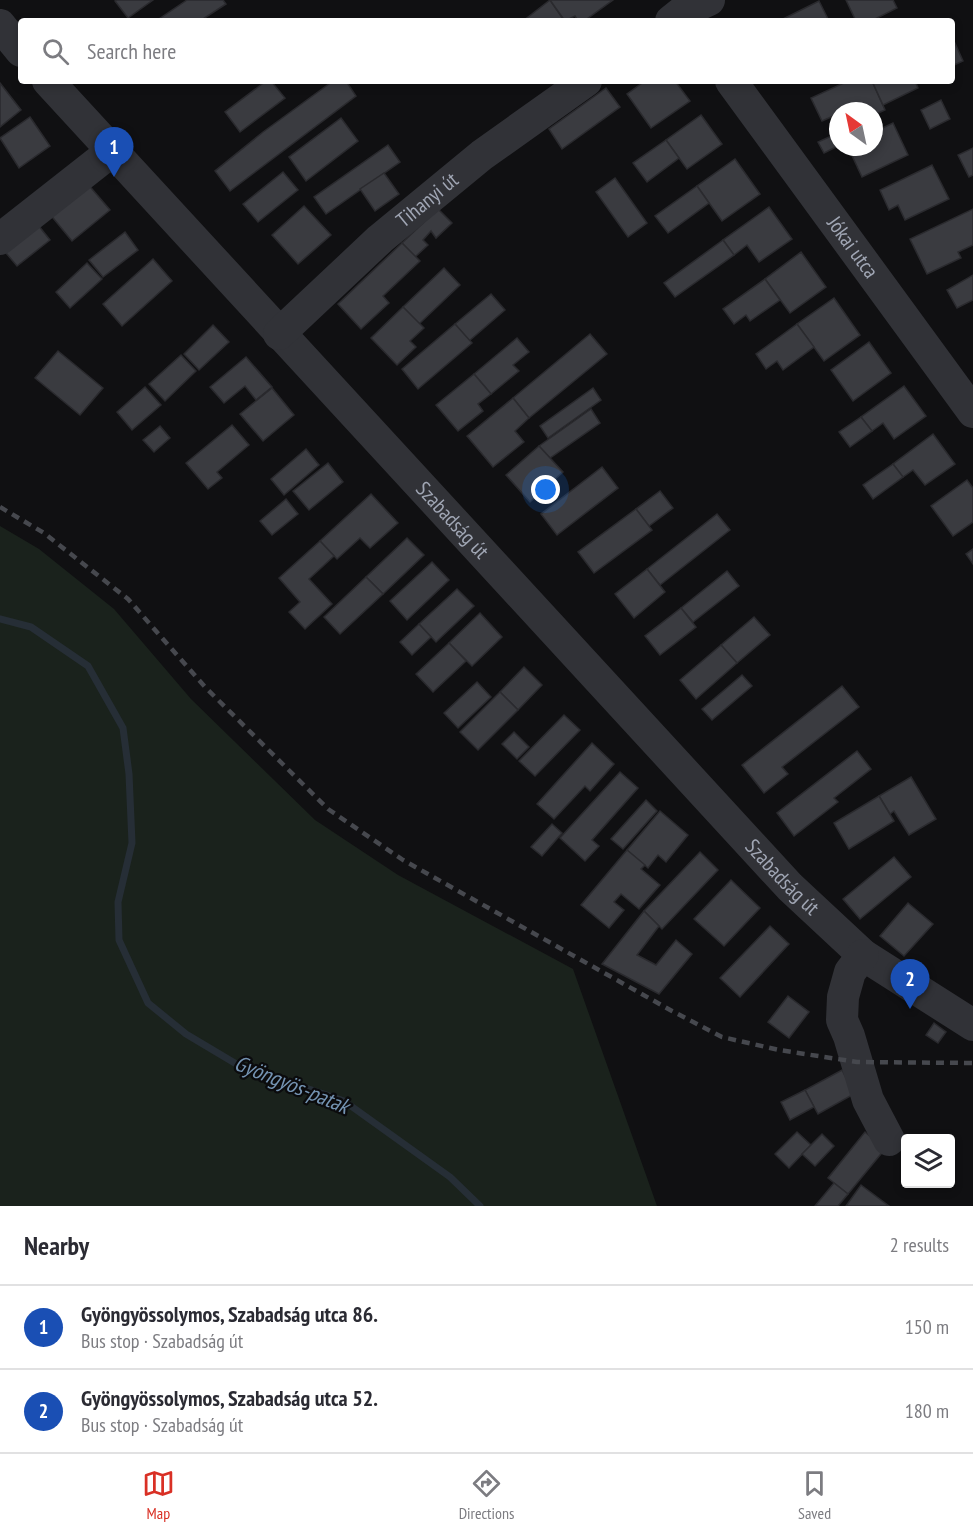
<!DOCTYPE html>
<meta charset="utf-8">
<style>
body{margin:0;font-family:"PT Sans Narrow",sans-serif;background:#f7f7f7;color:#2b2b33}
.controls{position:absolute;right:18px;bottom:18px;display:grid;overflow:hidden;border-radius:6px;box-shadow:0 3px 9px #0003}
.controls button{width:54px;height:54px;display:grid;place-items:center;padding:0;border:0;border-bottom:2px solid #e1e1e2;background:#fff;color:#2b2b33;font:30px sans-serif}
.compass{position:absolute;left:829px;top:102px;width:54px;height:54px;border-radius:50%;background:#fff;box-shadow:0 3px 9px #0003;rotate:327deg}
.you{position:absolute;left:546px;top:490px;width:21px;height:21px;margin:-15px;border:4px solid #fff;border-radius:50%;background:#1a73e8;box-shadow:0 0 0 9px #1a73e833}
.badge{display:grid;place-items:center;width:39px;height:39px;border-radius:50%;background:#d93025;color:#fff;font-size:20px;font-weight:700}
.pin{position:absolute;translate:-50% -50px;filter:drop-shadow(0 2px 3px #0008)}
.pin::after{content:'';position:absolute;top:32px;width:21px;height:18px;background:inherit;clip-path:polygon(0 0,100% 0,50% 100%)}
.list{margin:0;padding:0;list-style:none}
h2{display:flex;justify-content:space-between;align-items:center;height:78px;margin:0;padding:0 24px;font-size:26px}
h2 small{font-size:20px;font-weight:400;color:#7c7c81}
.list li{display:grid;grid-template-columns:39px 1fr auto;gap:18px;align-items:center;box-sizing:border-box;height:84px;padding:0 24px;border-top:2px solid #e1e1e2}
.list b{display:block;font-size:22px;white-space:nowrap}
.list p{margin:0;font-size:20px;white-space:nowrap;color:#7c7c81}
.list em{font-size:20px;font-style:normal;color:#7c7c81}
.icon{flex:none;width:33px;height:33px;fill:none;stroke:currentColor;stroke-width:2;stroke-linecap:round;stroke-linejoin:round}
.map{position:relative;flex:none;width:973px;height:1206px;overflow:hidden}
.search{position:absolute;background:#fff;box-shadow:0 3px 9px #0003;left:18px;right:18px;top:18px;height:66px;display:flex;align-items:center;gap:15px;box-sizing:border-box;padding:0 21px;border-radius:6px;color:#7c7c81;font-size:22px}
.sheet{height:246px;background:#fff}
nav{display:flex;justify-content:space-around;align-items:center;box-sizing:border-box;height:84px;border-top:2px solid #e1e1e2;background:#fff;font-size:16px;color:#7c7c81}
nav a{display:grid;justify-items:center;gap:3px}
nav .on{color:#d93025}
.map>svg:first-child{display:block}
</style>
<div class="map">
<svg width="973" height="1206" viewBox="0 0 973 1206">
<rect width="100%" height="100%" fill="#101012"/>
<path fill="#1a221c" d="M0,526L39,549L114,609L191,699L315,820L398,875L573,969L657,1206H0Z"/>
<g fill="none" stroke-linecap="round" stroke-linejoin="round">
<path stroke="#262e36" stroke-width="7" d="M0,619L31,627L88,666L123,728L129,774L132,843L118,902L119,940L148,1003L186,1034L238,1065L344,1101L450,1177L480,1206"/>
</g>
<g fill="#3a3b40" stroke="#2a2a2e" stroke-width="1.5">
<path d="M117,0H153L128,18L115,1Z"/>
<path d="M187,0H223L226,4L200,21H156Z"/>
<path d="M550,0L563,19L560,21H523Z"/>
<path d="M550,0H613L584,21H578L575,16L565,21Z"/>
<path d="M846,0H893L897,8L871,21H856Z"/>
<path d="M819,1L829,21H779Z"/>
<path d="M954,41L963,61L952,66V42Z"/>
<path d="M266,81H271L285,98L240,132L225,112Z"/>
<path d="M333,81H346L356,96L230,191L215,171L263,132Z"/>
<path d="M645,81H675L690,101L651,128L627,94Z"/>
<path d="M848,81H872L885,110L874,115V111H856L854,106L844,111H838V114L822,121L811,98Z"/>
<path d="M872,81H915L918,88L883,105Z"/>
<path d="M0,83L21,110L0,127Z"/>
<path d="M606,88L620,107L562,149L549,129Z"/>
<path d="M941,100L950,119L930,129L921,110Z"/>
<path d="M701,115L722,144L687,169L666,140Z"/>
<path d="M30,117L50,146L19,168L0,138Z"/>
<path d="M341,118L358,141L306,181L289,157Z"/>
<path d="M893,123L908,155L862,177L848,147H874V132Z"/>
<path d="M838,133V146L824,153L818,142Z"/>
<path d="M666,140L679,158L647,182L633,163Z"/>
<path d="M388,145L400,162L326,214L314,197Z"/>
<path d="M973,148V175L969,177L958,155Z"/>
<path d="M735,159L760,194L722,221L697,186Z"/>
<path d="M932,165L949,199L905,220L898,205L889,210L880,190Z"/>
<path d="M283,172L298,190L258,222L243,204Z"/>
<path d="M384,173L399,194L375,211L360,189Z"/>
<path d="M615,178L647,223L628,237L596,192Z"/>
<path d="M86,182L110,210L72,241L49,213Z"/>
<path d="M697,186L709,203L668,233L655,216Z"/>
<path d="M304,206L331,235L298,264L272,235Z"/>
<path d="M769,207L792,239L759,262L747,245L734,255L723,240Z"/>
<path d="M438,209L452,223L436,238L431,231L423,240L428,245L415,257L402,243Z"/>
<path d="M973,209V245L958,252L961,258L927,274L910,239Z"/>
<path d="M34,220L50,240L17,266L1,247Z"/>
<path d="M125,232L138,250L103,277L89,260Z"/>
<path d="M723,240L734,255L675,297L664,283Z"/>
<path d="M402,243L420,261L383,296L389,303L361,329L338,304Z"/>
<path d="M801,252L826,287L790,313L765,279Z"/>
<path d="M153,259L172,281L122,326L103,304Z"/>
<path d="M87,263L102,279L70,308L56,292Z"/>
<path d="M444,268L460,285L419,324L403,307Z"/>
<path d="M973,275V300L957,308L947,290Z"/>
<path d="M765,279L780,300L750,321L746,315L734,324L723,309Z"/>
<path d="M491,294L505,310L469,341L455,324Z"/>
<path d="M834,298L860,335L824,361L797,324Z"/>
<path d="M403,307L424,328L410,341L416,347L397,365L371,338Z"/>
<path d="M455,324L472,343L418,389L402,369Z"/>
<path d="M797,324L814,347L783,370L777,361L766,369L756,354Z"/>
<path d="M213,325L229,342L199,370L184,354Z"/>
<path d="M590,334L607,354L529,418L513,398Z"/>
<path d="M517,338L529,352L513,365L519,371L491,394L474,374Z"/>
<path d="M869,342L891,373L853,401L831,370Z"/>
<path d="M58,351L103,388L80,415L35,378Z"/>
<path d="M181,355L196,371L165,401L149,384Z"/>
<path d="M246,357L272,387L256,400L245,386L224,403L210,387Z"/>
<path d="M474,374L491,394L478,404L483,411L458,431L436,405Z"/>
<path d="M904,386L926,416L894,439L883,423L872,431L861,417Z"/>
<path d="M145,387L161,405L132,430L117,412Z"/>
<path d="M272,388L294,415L263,441L240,414Z"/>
<path d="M593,388L601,400L548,438L540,426Z"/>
<path d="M513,398L529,418L515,431L524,442L493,467L467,436Z"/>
<path d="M591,409L600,423L550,458L539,446Z"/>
<path d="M861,417L872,431L850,447L839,432Z"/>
<path d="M232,425L249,445L217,472L222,478L208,489L186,463Z"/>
<path d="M160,426L170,438L154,452L143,440Z"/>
<path d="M933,434L955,464L925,485L913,470L903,477L893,464Z"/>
<path d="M539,446L563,472L530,502L506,475Z"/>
<path d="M306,449L319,465L284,495L271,479Z"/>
<path d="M328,463L343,482L309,510L293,491Z"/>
<path d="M893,464L903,477L873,499L863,485Z"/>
<path d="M602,467L618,488L557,535L541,514Z"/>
<path d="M967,480L973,488V522L953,536L931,506Z"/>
<path d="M660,491L673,508L649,526L636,509Z"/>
<path d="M371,494L398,523L370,548L360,538L337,559L320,541Z"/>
<path d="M286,499L298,514L272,535L260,521Z"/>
<path d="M636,509L652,530L594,573L578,552Z"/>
<path d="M717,514L730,530L660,585L647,569Z"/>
<path d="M407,538L424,555L383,594L366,577Z"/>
<path d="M320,541L334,556L309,579L332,604L305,629L289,612L300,602L279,578Z"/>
<path d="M973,549V564L966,554Z"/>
<path d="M432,562L449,580L407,620L390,601Z"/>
<path d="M647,569L665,592L634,618L615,594Z"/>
<path d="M727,571L739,586L693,622L681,608Z"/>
<path d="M366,577L383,594L340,634L324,617Z"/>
<path d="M457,589L474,606L436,642L419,624Z"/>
<path d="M681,608L696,627L660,655L645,636Z"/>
<path d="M480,613L502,637L472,666L449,643Z"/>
<path d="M754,617L770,635L737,663L721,645Z"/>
<path d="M419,624L431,637L412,655L400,642Z"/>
<path d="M449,643L466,661L433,692L416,674Z"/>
<path d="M721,645L737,663L696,699L680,680Z"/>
<path d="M524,667L542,685L518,710L500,692Z"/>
<path d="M742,675L752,686L712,720L702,709Z"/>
<path d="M477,682L491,697L458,728L444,713Z"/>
<path d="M842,686L859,707L782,767L788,774L764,793L742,765Z"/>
<path d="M500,692L518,710L478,750L460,732Z"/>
<path d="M564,715L580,730L535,776L519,761Z"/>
<path d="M514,732L529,747L517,759L502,744Z"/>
<path d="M592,743L614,764L590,791L585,786L554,819L537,804Z"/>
<path d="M857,751L871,769L834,798L838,802L794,836L777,813Z"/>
<path d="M620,772L638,788L592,840L599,846L585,861L560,838Z"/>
<path d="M911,777L936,819L909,835L894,811L890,814L879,796Z"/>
<path d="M879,796L894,821L849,849L834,823Z"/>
<path d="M646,800L657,811L623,849L611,839Z"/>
<path d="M660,811L688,835L666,862L658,855L648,868L627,850Z"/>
<path d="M552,824L562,833L542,856L531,847Z"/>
<path d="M627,850L645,865L641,869L660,885L639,909L621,894L614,902L624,910L609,928L581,905Z"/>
<path d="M700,852L718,870L662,929L644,911Z"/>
<path d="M894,857L911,877L860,919L843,899Z"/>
<path d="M731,880L760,908L724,946L694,919Z"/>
<path d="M908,903L933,924L904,956L880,936Z"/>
<path d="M644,911L659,926L637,955L656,965L676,940L692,954L659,994L602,964Z"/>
<path d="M770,926L789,944L740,997L720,978Z"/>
<path d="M788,996L809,1012L789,1038L768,1022Z"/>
<path d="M934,1023L946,1032L938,1043L926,1035Z"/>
<path d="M842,1070L854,1094L818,1114L805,1090Z"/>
<path d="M805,1090L814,1107L790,1120L781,1102Z"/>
<path d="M797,1132L811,1145L789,1168L775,1154Z"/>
<path d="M865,1132L885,1149L848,1194L828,1178Z"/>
<path d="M822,1134L834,1146L815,1166L802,1154Z"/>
<path d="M834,1183L848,1194L838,1206H815Z"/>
<path d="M861,1185L889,1206H846Z"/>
</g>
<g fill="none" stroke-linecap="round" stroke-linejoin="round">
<g stroke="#313237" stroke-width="32">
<path d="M671,21L681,13L709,0"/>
<path d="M0,25L21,51"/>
<path id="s1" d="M48,81L790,887L863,955L973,1025"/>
<path id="s2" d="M731,81L973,412"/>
<path d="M0,239L112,151"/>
<path id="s3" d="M279,334L380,239L482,155L586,81"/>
<path d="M863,955L850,972L843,997L842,1020L849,1036L868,1100L889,1140"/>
</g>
<path stroke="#46484e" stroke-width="4.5" stroke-dasharray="8 6" stroke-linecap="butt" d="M0,507L44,533L128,599L205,687L328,809L403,860L672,1011L722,1037L779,1050L857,1062L973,1063"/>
</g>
<g text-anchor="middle" stroke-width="4.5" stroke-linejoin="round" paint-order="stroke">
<g font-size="21" fill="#a0a6b4" stroke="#0b0b0d">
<text dy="7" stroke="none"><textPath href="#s3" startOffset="200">Tihanyi út</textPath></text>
<text dy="7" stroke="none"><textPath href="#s2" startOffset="206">Jókai utca</textPath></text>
<text dy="7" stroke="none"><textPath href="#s1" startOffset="597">Szabadság út</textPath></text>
<text dy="7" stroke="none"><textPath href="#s1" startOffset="1083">Szabadság út</textPath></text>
</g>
<g font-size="22" font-style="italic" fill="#7493b2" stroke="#0b0b0d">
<text transform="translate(292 1084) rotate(22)" y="8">Gyöngyös-patak</text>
</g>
</g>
</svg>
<div class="controls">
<button><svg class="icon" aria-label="layers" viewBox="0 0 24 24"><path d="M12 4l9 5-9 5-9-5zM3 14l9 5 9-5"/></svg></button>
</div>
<svg class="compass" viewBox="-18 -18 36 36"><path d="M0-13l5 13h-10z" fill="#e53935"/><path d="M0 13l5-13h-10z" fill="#7c7c81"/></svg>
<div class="you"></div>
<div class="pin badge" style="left:114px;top:177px;background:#1a4fb4">1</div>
<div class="pin badge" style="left:910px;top:1009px;background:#1a4fb4">2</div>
<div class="search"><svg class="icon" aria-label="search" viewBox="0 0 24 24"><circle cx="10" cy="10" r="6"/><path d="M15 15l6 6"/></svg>Search here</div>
</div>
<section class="sheet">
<h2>Nearby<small>2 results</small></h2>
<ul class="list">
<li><span class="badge" style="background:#1a4fb4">1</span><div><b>Gyöngyössolymos, Szabadság utca 86.</b><p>Bus stop · Szabadság út</p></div><em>150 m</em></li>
<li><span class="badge" style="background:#1a4fb4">2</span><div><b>Gyöngyössolymos, Szabadság utca 52.</b><p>Bus stop · Szabadság út</p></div><em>180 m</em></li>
</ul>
</section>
<nav>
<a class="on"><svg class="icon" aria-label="map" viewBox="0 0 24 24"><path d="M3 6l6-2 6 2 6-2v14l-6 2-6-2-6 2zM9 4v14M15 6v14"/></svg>Map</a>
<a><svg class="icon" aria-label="directions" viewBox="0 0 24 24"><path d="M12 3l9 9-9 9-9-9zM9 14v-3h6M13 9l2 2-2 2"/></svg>Directions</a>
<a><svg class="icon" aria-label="saved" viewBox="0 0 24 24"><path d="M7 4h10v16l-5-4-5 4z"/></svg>Saved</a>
</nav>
